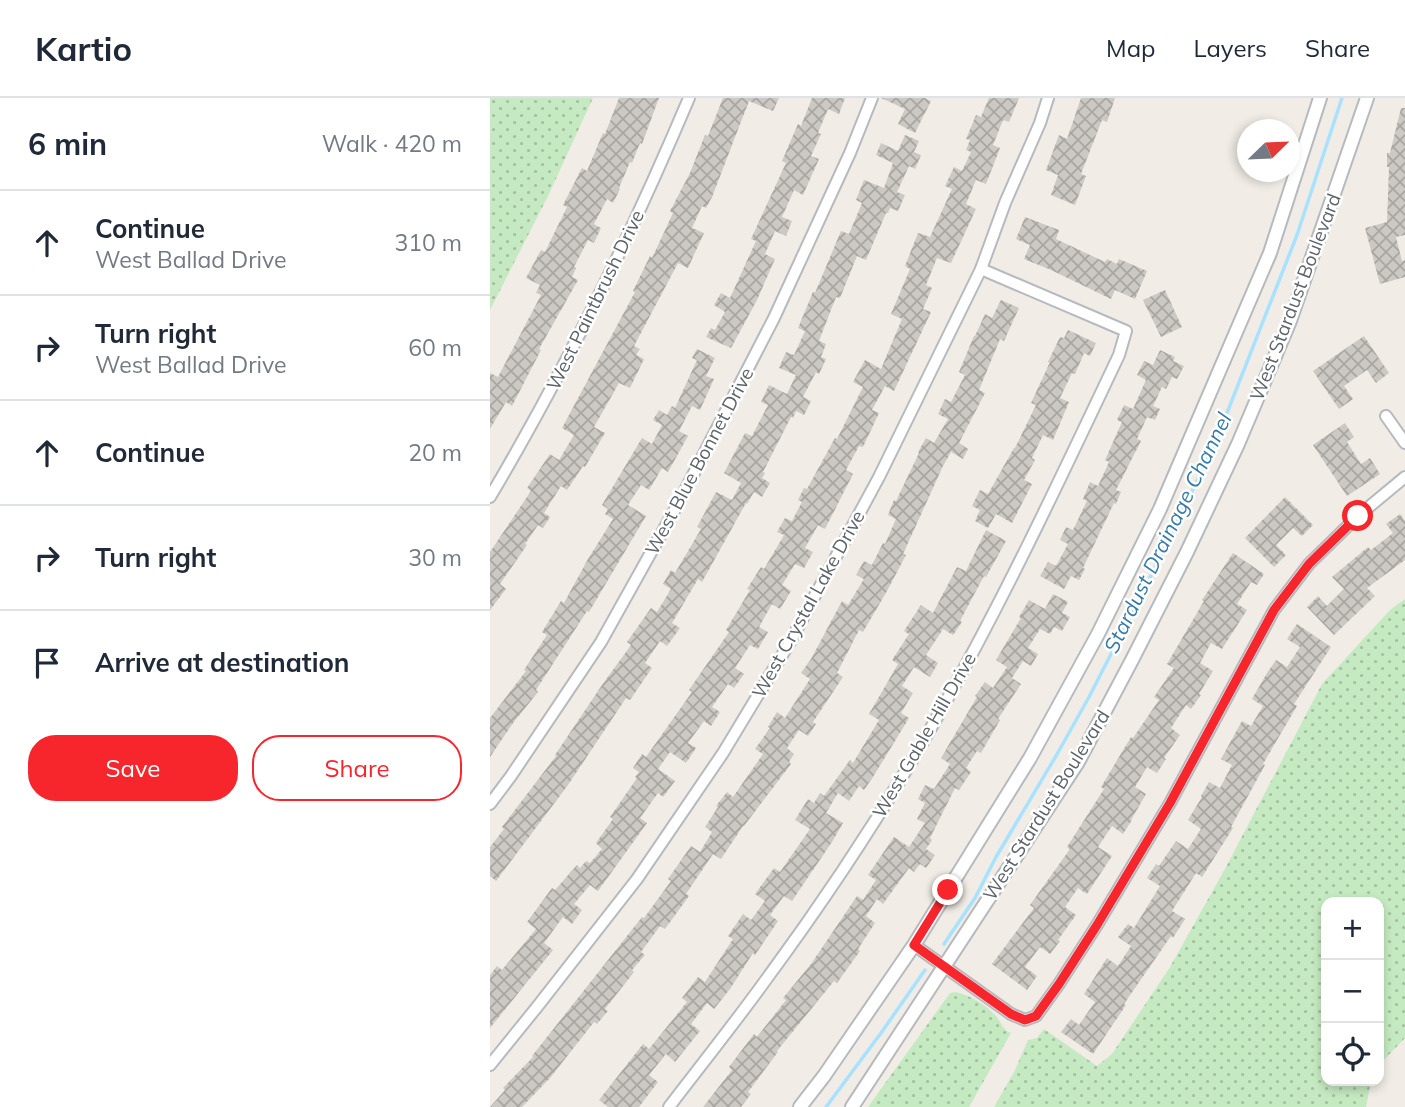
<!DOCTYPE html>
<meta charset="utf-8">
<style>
body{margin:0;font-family:Mulish,sans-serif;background:#f2f2f3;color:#1f2937}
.controls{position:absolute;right:21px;bottom:21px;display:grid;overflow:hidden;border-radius:14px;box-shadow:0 4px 10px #0003}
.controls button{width:63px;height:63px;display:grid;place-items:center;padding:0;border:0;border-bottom:2px solid #e0e1e3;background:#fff;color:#1f2937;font:35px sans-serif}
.compass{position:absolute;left:747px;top:21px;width:63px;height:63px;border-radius:50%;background:#fff;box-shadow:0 4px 10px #0003;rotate:67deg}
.stop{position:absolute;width:21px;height:21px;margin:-16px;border:5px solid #f7262c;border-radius:50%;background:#fff}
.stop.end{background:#f7262c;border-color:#fff;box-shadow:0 2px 7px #0008}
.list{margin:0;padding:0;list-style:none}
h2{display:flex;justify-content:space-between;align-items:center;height:91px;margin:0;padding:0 28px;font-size:30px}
h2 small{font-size:23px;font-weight:400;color:#747a83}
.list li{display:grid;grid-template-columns:46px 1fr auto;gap:21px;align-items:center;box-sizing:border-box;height:105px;padding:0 28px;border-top:2px solid #e0e1e3}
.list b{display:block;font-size:26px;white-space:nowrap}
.list p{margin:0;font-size:23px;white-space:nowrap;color:#747a83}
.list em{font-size:23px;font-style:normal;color:#747a83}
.actions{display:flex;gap:14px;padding:21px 28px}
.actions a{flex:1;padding:16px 0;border:2px solid #f7262c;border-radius:28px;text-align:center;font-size:24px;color:#f7262c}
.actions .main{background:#f7262c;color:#fff}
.icon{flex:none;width:38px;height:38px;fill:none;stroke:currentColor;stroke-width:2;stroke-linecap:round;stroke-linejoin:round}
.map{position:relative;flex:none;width:915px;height:1009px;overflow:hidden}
header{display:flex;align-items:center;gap:42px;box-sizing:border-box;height:98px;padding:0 35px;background:#fff;border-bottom:2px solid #e0e1e3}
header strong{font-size:33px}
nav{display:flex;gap:38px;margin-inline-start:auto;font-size:24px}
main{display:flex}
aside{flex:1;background:#fff}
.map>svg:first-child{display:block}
</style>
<header>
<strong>Kartio</strong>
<nav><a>Map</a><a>Layers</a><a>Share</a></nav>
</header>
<main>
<aside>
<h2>6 min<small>Walk · 420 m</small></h2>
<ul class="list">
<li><svg class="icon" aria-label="ahead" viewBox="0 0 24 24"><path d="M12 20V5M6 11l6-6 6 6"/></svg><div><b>Continue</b><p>West Ballad Drive</p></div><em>310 m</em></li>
<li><svg class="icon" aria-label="right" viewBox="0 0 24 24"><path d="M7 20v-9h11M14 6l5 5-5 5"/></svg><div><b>Turn right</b><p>West Ballad Drive</p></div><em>60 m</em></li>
<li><svg class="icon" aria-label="ahead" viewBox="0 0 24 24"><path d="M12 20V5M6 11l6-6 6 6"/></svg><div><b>Continue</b></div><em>20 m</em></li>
<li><svg class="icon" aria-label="right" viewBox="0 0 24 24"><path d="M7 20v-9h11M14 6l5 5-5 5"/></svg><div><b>Turn right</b></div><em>30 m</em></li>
<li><svg class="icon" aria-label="arrive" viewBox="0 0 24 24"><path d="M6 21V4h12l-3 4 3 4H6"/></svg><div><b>Arrive at destination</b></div></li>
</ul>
<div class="actions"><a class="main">Save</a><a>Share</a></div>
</aside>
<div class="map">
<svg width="915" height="1009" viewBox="0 0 915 1009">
<defs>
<pattern id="grass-dots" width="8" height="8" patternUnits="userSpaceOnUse" patternTransform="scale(1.75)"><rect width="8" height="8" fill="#c5eac1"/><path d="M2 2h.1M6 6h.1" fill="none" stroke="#a3c1a1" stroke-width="1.8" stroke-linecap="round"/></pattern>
<pattern id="building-cross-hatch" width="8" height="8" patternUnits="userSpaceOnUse" patternTransform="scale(1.75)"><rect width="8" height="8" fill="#ccc8c3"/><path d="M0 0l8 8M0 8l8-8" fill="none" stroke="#a9a6a2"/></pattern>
</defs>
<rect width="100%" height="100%" fill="#f1ede6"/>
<g fill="url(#grass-dots)">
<path d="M0,0H103L58,98L0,212Z"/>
<path d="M915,501V940L889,967V804H836V983H881L876,1009H504L525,972L538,942L547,940L554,931L607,968L622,956L680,869L736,769L832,586L900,512Z"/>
<path d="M466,894C480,897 496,907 506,918C512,925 512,931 521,935L479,1009H378L460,895Z"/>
</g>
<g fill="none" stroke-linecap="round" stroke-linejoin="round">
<g stroke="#a8e2ff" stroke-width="3.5">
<path d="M454,846L485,800L506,759L566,658L599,599L659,482L724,348L807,137L852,0"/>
<path d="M336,1009L391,935L435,872"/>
</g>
</g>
<g fill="url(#building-cross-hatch)">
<path d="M129,0H169L152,46L150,45L142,65L140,64L129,90L130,91L123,105L117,101L104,126L111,130L104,145L98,142L84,169L86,170L82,179L88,182L49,251L51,252L22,308L16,304L0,331V275L8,279L51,197L46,195L50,187L36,180L51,152L55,154L77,109L73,107L92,70L97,73L113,35L115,36Z"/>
<path d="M233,0H289L283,13L259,3L222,99L216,110L212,108L202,130L214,135L198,170L188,165L144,248L150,251L146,257L154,261L140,290L129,285L104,329L115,335L95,369L93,368L77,392L71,388L57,410L54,415L60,419L53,430L48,427L35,446L37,447L10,486L16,491L0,512V454L41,393L37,390L60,356L69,362L84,337L72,330L145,194L143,193L160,158L162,160L183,115L180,113L200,75L215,37L218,38Z"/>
<path d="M322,0H355L349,16L338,11L328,35L331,36L321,58L329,61L313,97L304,92L292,119L302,123L296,138L285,133L275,156L285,161L267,202L241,250L216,239L221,230L225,232L235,214L224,207L231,195L240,200L266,143L261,141L296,65L292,63L308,26L311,28Z"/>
<path d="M391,0H435L441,3L425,35L408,26L415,11Z"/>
<path d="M499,0H529L519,24L513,22L503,47L510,50L496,86L486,82L476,106L486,111L461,165L447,160L436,187L442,190L433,211L441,214L404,293L395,288L382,312L389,315L373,349L369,348L356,372L363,376L335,431L328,427L315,450L323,454L314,470L305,466L292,487L301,493L290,511L282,506L269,529L278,534L268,551L260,547L245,570L254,576L244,590L238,586L222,609L230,614L221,628L214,623L198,645L206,650L196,665L180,654L168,671L185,683L173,699L168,695L150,720L157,725L108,793L100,787L84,806L92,812L82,826L73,819L54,845L63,852L0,930V877L7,868L12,872L46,831L37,824L62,790L65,792L87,767L90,770L96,763L100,765L112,751L106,745L123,721L120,719L147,680L145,679L149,674L143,670L152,656L156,659L202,594L199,592L239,534L236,532L260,492L257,491L271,469L274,471L294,437L287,434L295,420L302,423L312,404L308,402L314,390L317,391L345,340L347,341L373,289L363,284L375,262L391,271L412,221L401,216L420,171L415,168L428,135L440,139L462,91L455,88L464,69L472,73L481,54L476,52L480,42L476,41L486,17L491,19Z"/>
<path d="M591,0H625L617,24L612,22L591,76L596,78L585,107L561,97L568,77L556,72L569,37L577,41Z"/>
<path d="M911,10H915V137L906,139L912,163L915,162V179L890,186L875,130L897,124L899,69H897V55H900Z"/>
<path d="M415,37L429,43L424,54L431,57L425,71L419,68L407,94L415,97L408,113L400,110L398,115H396L376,162L367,158L350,200L346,199L329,243L336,246L331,259L336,261L329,276L326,274L313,299L321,303L314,317L306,313L303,320L301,319L273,374L275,375L272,380L280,385L272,399L264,394L257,406L256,405L212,484L208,481L182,525L190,530L177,548L170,543L155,565L162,570L140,602L136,600L78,687L6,783L0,778V749L14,731L12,729L66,658L65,657L112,587L141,547L137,544L161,510L167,514L181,491L173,486L181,472L185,475L211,431L207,429L226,394L242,402L251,385L234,375L255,335L262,338L278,307L271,304L279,287L297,296L306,277L289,270L296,254L304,257L315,233L308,230L323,194L325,195L351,133L359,136L372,105L366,102L374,82L394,90L403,65L386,57L391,45L408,53Z"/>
<path d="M535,119L569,132L566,141L615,164L617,161L627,166L629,161L657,173L645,201L625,192L621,201L561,172L534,161L540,147L526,141Z"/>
<path d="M675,192L692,229L671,239L653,202Z"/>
<path d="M511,202L529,210L514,243L510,241L489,292L495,295L469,345L478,351L473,361L461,354L453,368L413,456L416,457L397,493L373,534L369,532L347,575L353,579L323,624L326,626L318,638L309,632L297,650L304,656L299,664L301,666L254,728H253L231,761L223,756L196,796L199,798L175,831L170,828L151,854L155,857L142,872L144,874L115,911L118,913L107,926L104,924L60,980L32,1009H0L15,992L13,990L43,959L42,958L152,819L154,820L181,783L178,781L201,748L210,754L222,734L215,729L228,709L226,708L237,694L243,699L273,656L265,651L280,630L278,629L287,614L295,620L320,581L311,575L321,561L352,503L358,507L374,481L366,477L374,463L382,467L393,445L395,446L406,421L398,417L404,402L406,403L429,355L428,354L436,340L444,345L458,321L448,316L455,301L461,304L475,277L469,274L484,238H485L495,216L502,220Z"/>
<path d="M578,232L606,245L600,258L594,255L585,276L582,275L570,300L579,304L563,342L553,337L542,360L545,362L534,382L542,386L522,425L506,416L498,430L485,423L490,412L482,408L490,392L498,396L524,350H525L546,307L541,305L560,264H558L570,239L574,240Z"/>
<path d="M874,238L899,275L886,285L877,272L854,288L863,301L849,311L823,273Z"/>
<path d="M207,251L225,260L216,278L224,281L210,312L202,308L189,333L198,338L178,374L172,370L159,392L151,387L138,407L156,418L99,514L97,513L46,592L48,594L23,625L0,659V620L36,573L34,572L57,537L52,534L71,503L74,505L98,461L123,421L115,416L118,411L112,407L152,340L162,346L172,327L163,322L169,312L177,317L182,308L185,310L207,262L202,260Z"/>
<path d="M670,252L685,259L683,263L694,268L687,281L682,279L676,291L672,289L663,308L670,311L665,322L657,319L647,341L651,343L626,392L631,394L626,406L624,405L593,470L595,471L589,482L581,478L574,491L550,478L558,464L566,468L578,446L570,442L576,429L583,432L597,403L593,401L600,384L608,388L619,364L615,362L632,324L627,322L634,307L643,311L656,282L647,277L654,263L663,267Z"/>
<path d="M855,325L864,339L857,344L871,366L880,360L890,376L857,398L823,347Z"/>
<path d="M795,399L823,427L812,438L803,430L786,447L796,457L784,469L755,440Z"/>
<path d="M910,416L915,423V462L877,490L885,498L844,537L817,509L828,498L837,508L854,491L842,479L878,449L881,452L903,435L896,426Z"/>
<path d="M496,432L516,443L496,479L494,478L470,523L472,524L463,537L453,531L436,557L448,565L440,579L424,569L412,588L423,595L411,615L419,620L383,679L374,692L369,688L359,703L348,695L336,715L353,725L342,744L302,803L294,798L280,817L288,823L265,857L263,855L240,891L224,911L217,905L201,926L210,933L185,964L176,956L159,977L168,984L149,1009H118L109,1002L153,946L159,951L197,904L192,900L208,879L215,884L243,841L238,838L253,816L261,822L275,803L265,796L284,770L290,774L320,731L305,722L318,701L324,705L330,695L334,698L360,662L363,665L389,622L379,616L408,566L402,562L419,536L414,533L431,507L443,515L467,469L476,473Z"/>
<path d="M743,455L774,476L767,487L761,484L747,506L757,512L732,551L721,545L710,565L723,573L709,596L711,597L701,611L696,607L681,630L690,637L674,660L676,661L667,675L657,669L645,689L656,696L641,722H642L633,736L622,728L608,749L622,758L597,796L588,790L575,809L586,817L568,842L570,843L560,856L550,849L535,869L547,878L537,892L502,866L544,810L540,807L580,751L577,749L614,691L611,689L641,639L643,640L669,602L664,599L684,570L677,566L714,503L712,502Z"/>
<path d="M563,496L578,504L572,515L580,519L572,533L564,529L560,536L550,531L538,550L548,556L541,568L533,563L522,580L531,586L508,621L510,622L491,655L487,653L476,670L481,674L469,692L465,690L440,740L442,742L436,751L445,757L436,770L430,766L424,774L419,770L393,806L387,801L376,818L385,825L368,851L370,853L347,885L344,883L287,953L288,954L258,994L261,996L251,1009H213L242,972L239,969L264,936L267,939L296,902L293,900L321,866L367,798L373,802L386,782L378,777L404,739L419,749L435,725L427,721L435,705L428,701L435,687L444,691L460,666L451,660L487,599L485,598L495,584L503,590L517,569L506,562L531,520L529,519L539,502L555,511Z"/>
<path d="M807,526L841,549L804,606L807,608L773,666L775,667L741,729L743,730L712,779L706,775L682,813L695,821L683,840L681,838L634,906L636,907L603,956L571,934L581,921L589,927L605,904L594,896L617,860L628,868L641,848L628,839L638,826L644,830L670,788L657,780L666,766L669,768L686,743L698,751L711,731L698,722L712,699L711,698L719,684L730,690L742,667L731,661L752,623L761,628L773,608L762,601L777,575L786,562L797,569L810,549L797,541Z"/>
</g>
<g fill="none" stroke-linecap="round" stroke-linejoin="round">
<defs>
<g id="minor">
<path d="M896,318L915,345"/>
<path d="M0,399C76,271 141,137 199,0"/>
<path d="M0,706L21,678L111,544L188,406L284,220L360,55L382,0"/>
<path d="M424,847L521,916L535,922L546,918L569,886L607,827L680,705L784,512L819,466L868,418L915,379"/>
<path d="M0,967L47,909L147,781L233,655L300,544L389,379L491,171L515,105L550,25L558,0"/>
<path d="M179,1009C211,967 244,926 275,883C340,795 401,702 454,607C518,493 573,375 629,257L636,233L491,171"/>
</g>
<g id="tertiary">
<path d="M310,1009L334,978L424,847L540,660L608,536L670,411L780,155L830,0"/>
<path d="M362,1009L588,664L642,562L697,454L748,346L800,223L877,0"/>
</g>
</defs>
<use href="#minor" stroke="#b6babe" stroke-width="14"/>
<use href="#tertiary" stroke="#b6babe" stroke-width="16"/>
<use href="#minor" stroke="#fff" stroke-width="10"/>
<use href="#tertiary" stroke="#fff" stroke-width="12"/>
</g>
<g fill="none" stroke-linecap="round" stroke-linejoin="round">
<path stroke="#f7262c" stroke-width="9" d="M458,792L424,847L521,916L535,922L546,918L569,886L607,827L680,705L784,512L819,466L868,418"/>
</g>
<g text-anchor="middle" stroke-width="5" stroke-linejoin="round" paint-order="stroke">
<g font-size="19" fill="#5d6368" stroke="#fff">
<text transform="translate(805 199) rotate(-69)" y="7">West Stardust Boulevard</text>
<text transform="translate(105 202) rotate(-64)" y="7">West Paintbrush Drive</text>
<text transform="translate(209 363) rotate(-62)" y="7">West Blue Bonnet Drive</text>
<text transform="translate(318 506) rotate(-61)" y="7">West Crystal Lake Drive</text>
<text transform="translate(434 637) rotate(-60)" y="7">West Gable Hill Drive</text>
<text transform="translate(556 707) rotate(-58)" y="7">West Stardust Boulevard</text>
</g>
<g font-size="21" font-style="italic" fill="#367aa8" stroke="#fff">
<text transform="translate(678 435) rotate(-64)" y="7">Stardust Drainage Channel</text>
</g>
</g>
</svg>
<div class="controls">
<button>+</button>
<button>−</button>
<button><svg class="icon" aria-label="locate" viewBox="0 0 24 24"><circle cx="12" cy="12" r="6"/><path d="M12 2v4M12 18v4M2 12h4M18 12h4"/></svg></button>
</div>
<svg class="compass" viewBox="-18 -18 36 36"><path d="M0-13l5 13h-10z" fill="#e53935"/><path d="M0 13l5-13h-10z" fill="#747a83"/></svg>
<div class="stop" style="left:868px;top:418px"></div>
<div class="stop end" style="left:458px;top:792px"></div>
</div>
</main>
